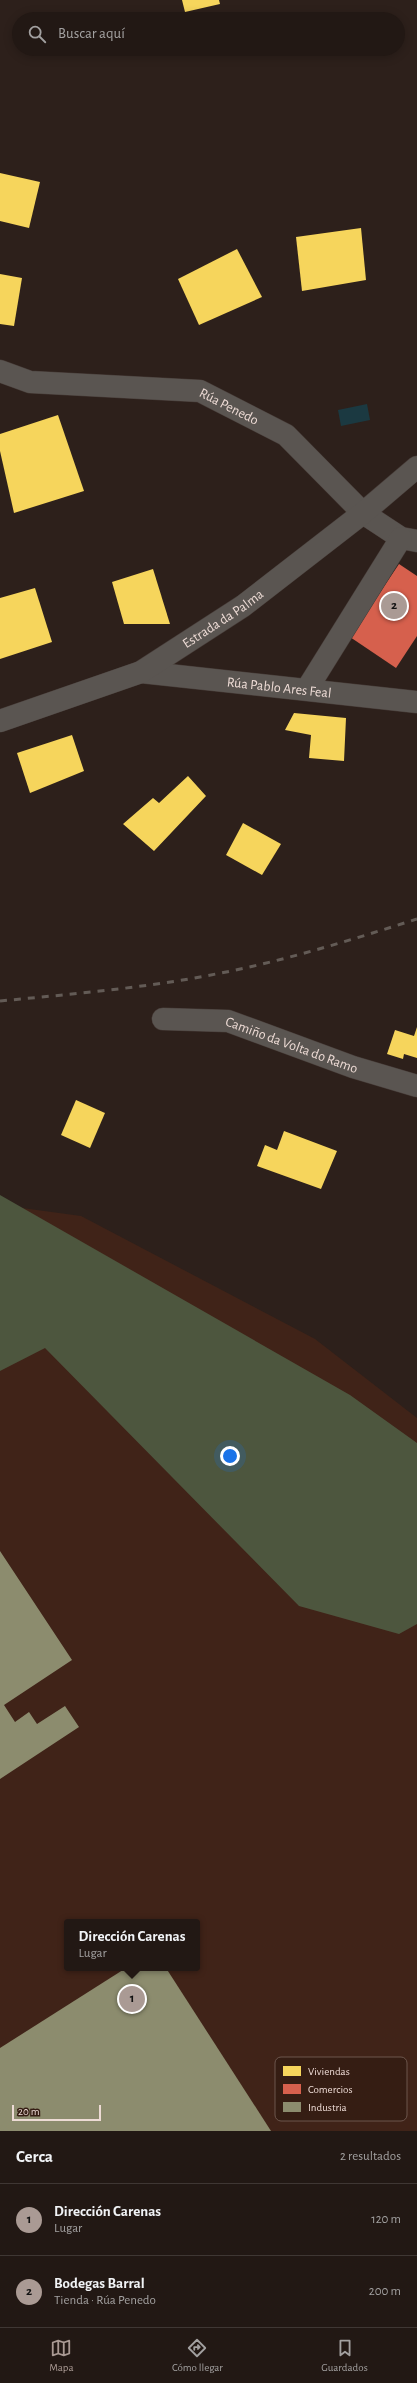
<!DOCTYPE html>
<html lang="es">
<meta charset="utf-8">
<style>
body{margin:0;font-family:"Alegreya Sans",sans-serif;background:#2a211d;color:#f1f3f6}
.scale{position:absolute;left:12px;bottom:10px;width:89px;box-sizing:border-box;padding-left:4px;border:2px solid #eddbd5;border-top:0;font-size:11px;line-height:14px;white-space:nowrap;color:#eddbd5;-webkit-text-stroke:3px #351d13;paint-order:stroke}
.you{position:absolute;left:230px;top:1456px;width:14px;height:14px;margin:-10px;border:3px solid #fff;border-radius:50%;background:#1a73e8;box-shadow:0 0 0 6px #1a73e833}
.badge{display:grid;place-items:center;width:26px;height:26px;border-radius:50%;background:#aa9a94;color:#111;font-size:13px;font-weight:700}
.pin{position:absolute;translate:-50% -50%;border:2px solid #fff;box-shadow:0 1px 4px #0006}
.popup{position:absolute;left:64px;top:1919px;width:136px;height:52px;box-sizing:border-box;display:grid;place-content:center;border-radius:4px;background:#221814;filter:drop-shadow(0 1px 3px #0005);font-size:13px;white-space:nowrap;color:#a2a0a0}
.popup b{font-size:15px;color:#f1f3f6}
.popup::after{content:'';position:absolute;left:50%;top:100%;margin-left:-8px;border:8px solid transparent;border-top-color:#221814}
.list{margin:0;padding:0;list-style:none}
h2{display:flex;justify-content:space-between;align-items:center;height:52px;margin:0;padding:0 16px;font-size:17px}
h2 small{font-size:13px;font-weight:400;color:#a2a0a0}
.list li{display:grid;grid-template-columns:26px 1fr auto;gap:12px;align-items:center;box-sizing:border-box;height:72px;padding:0 16px;border-top:1px solid #3f3734}
.list b{display:block;font-size:15px;white-space:nowrap}
.list p{margin:0;font-size:13px;white-space:nowrap;color:#a2a0a0}
.list em{font-size:13px;font-style:normal;color:#a2a0a0}
.icon{flex:none;width:22px;height:22px;fill:none;stroke:currentColor;stroke-width:2;stroke-linecap:round;stroke-linejoin:round}
.map{position:relative;flex:none;width:417px;height:2131px;overflow:hidden}
.search{position:absolute;background:#221814;box-shadow:0 2px 10px #0003;left:12px;right:12px;top:12px;height:44px;display:flex;align-items:center;gap:10px;box-sizing:border-box;padding:0 14px;border-radius:22px;color:#a2a0a0;font-size:15px}
.sheet{height:196px;background:#221814}
nav{display:flex;justify-content:space-around;align-items:center;box-sizing:border-box;height:56px;border-top:1px solid #3f3734;background:#221814;font-size:11px;color:#a2a0a0}
nav a{display:grid;justify-items:center;gap:2px}
nav .on{color:#aa9a94}
.map>svg:first-child{display:block}
</style>
<div class="map">
<svg width="417" height="2131" viewBox="0 0 417 2131">
<rect width="100%" height="100%" fill="#2d201b"/>
<path fill="#402318" fill-rule="evenodd" d="M0,1205L81,1216L315,1339L417,1418V2131H0ZM67,1922H197V1968H67Z"/>
<path fill="#4d563e" d="M0,1195L350,1395L417,1443V1624L399,1634L299,1606L45,1348L0,1371Z"/>
<path fill="#1b3941" d="M367,404L370,420L341,426L338,410Z"/>
<g fill="#f6d55c">
<path d="M182,0H219L220,4L185,12Z"/>
<path d="M0,173L40,182L29,228L0,221Z"/>
<path d="M361,228L366,280L302,291L296,237Z"/>
<path d="M237,249L262,297L199,325L178,279Z"/>
<path d="M0,274L22,278L14,326L0,324Z"/>
<path d="M58,415L84,491L14,513L0,451V434Z"/>
<path d="M153,569L170,624H124L112,582Z"/>
<path d="M35,588L52,642L0,659V598Z"/>
<path d="M294,713L346,718L344,761L309,758L311,735L285,730Z"/>
<path d="M72,735L84,771L30,793L17,753Z"/>
<path d="M188,776L206,796L154,851L123,824L153,798L159,803Z"/>
<path d="M243,823L281,844L262,875L226,855Z"/>
<path d="M417,1027V1058L404,1054L403,1059L387,1054L395,1030L414,1036Z"/>
<path d="M76,1100L105,1113L90,1148L61,1135Z"/>
<path d="M284,1131L337,1151L321,1189L257,1166L265,1145L277,1150Z"/>
</g>
<path fill="#d6604d" d="M399,564L417,576V636L396,668L350,637Z"/>
<g fill="#8c8c6e">
<path d="M0,1551L72,1660L4,1705L15,1722L29,1712L37,1724L65,1706L79,1727L0,1779Z"/>
<path d="M126,1968H166L271,2131H0V2048Z"/>
</g>
<g fill="none" stroke-linecap="round" stroke-linejoin="round">
<defs>
<g id="minor">
<path id="s1" d="M0,371L30,382L200,391L286,435L363,513L401,538L417,541"/>
<path id="s2" d="M141,672L417,702"/>
<path d="M307,689L401,538"/>
<path id="s3" d="M0,721L141,672L243,606L363,513L417,467"/>
<path id="s4" d="M163,1019L228,1021L353,1067L417,1086"/>
</g>
</defs>
<use href="#minor" stroke="#463b37" stroke-width="23"/>
<use href="#minor" stroke="#5a5551" stroke-width="22"/>
<path stroke="#635b56" stroke-width="3" stroke-dasharray="7 7" stroke-linecap="butt" d="M0,1001C72,994 145,988 216,974C284,961 351,940 417,919"/>
</g>
<g text-anchor="middle" stroke-width="4" stroke-linejoin="round" paint-order="stroke">
<g font-size="14" fill="#eddbd5" stroke="#351d13">
<text dy="5" stroke="none"><textPath href="#s1" startOffset="235">Rúa Penedo</textPath></text>
<text dy="5" stroke="none"><textPath href="#s3" startOffset="247">Estrada da Palma</textPath></text>
<text dy="5" stroke="none"><textPath href="#s2" startOffset="139">Rúa Pablo Ares Feal</textPath></text>
<text dy="5" stroke="none"><textPath href="#s4" startOffset="133">Camiño da Volta do Ramo</textPath></text>
</g>
</g>
<rect x="275" y="2057" width="132" height="64" rx="6" fill="#351d13" stroke="#6c564d" stroke-width="1"/>
<rect x="283" y="2066" width="18" height="10" fill="#f6d55c"/>
<rect x="283" y="2084" width="18" height="10" fill="#d6604d"/>
<rect x="283" y="2102" width="18" height="10" fill="#8c8c6e"/>
<g font-size="11" fill="#eddbd5">
<text x="308" y="2075">Viviendas</text>
<text x="308" y="2093">Comercios</text>
<text x="308" y="2111">Industria</text>
</g>
</svg>
<div class="scale">20 m</div>
<div class="you"></div>
<div class="pin badge" style="left:132px;top:1999px">1</div>
<div class="popup"><b>Dirección Carenas</b>Lugar</div>
<div class="pin badge" style="left:394px;top:606px">2</div>
<div class="search"><svg class="icon" aria-label="search" viewBox="0 0 24 24"><circle cx="10" cy="10" r="6"/><path d="M15 15l6 6"/></svg>Buscar aquí</div>
</div>
<section class="sheet">
<h2>Cerca<small>2 resultados</small></h2>
<ul class="list">
<li><span class="badge">1</span><div><b>Dirección Carenas</b><p>Lugar</p></div><em>120 m</em></li>
<li><span class="badge">2</span><div><b>Bodegas Barral</b><p>Tienda · Rúa Penedo</p></div><em>200 m</em></li>
</ul>
</section>
<nav>
<a class="on"><svg class="icon" aria-label="map" viewBox="0 0 24 24"><path d="M3 6l6-2 6 2 6-2v14l-6 2-6-2-6 2zM9 4v14M15 6v14"/></svg>Mapa</a>
<a><svg class="icon" aria-label="directions" viewBox="0 0 24 24"><path d="M12 3l9 9-9 9-9-9zM9 14v-3h6M13 9l2 2-2 2"/></svg>Cómo llegar</a>
<a><svg class="icon" aria-label="saved" viewBox="0 0 24 24"><path d="M7 4h10v16l-5-4-5 4z"/></svg>Guardados</a>
</nav>
